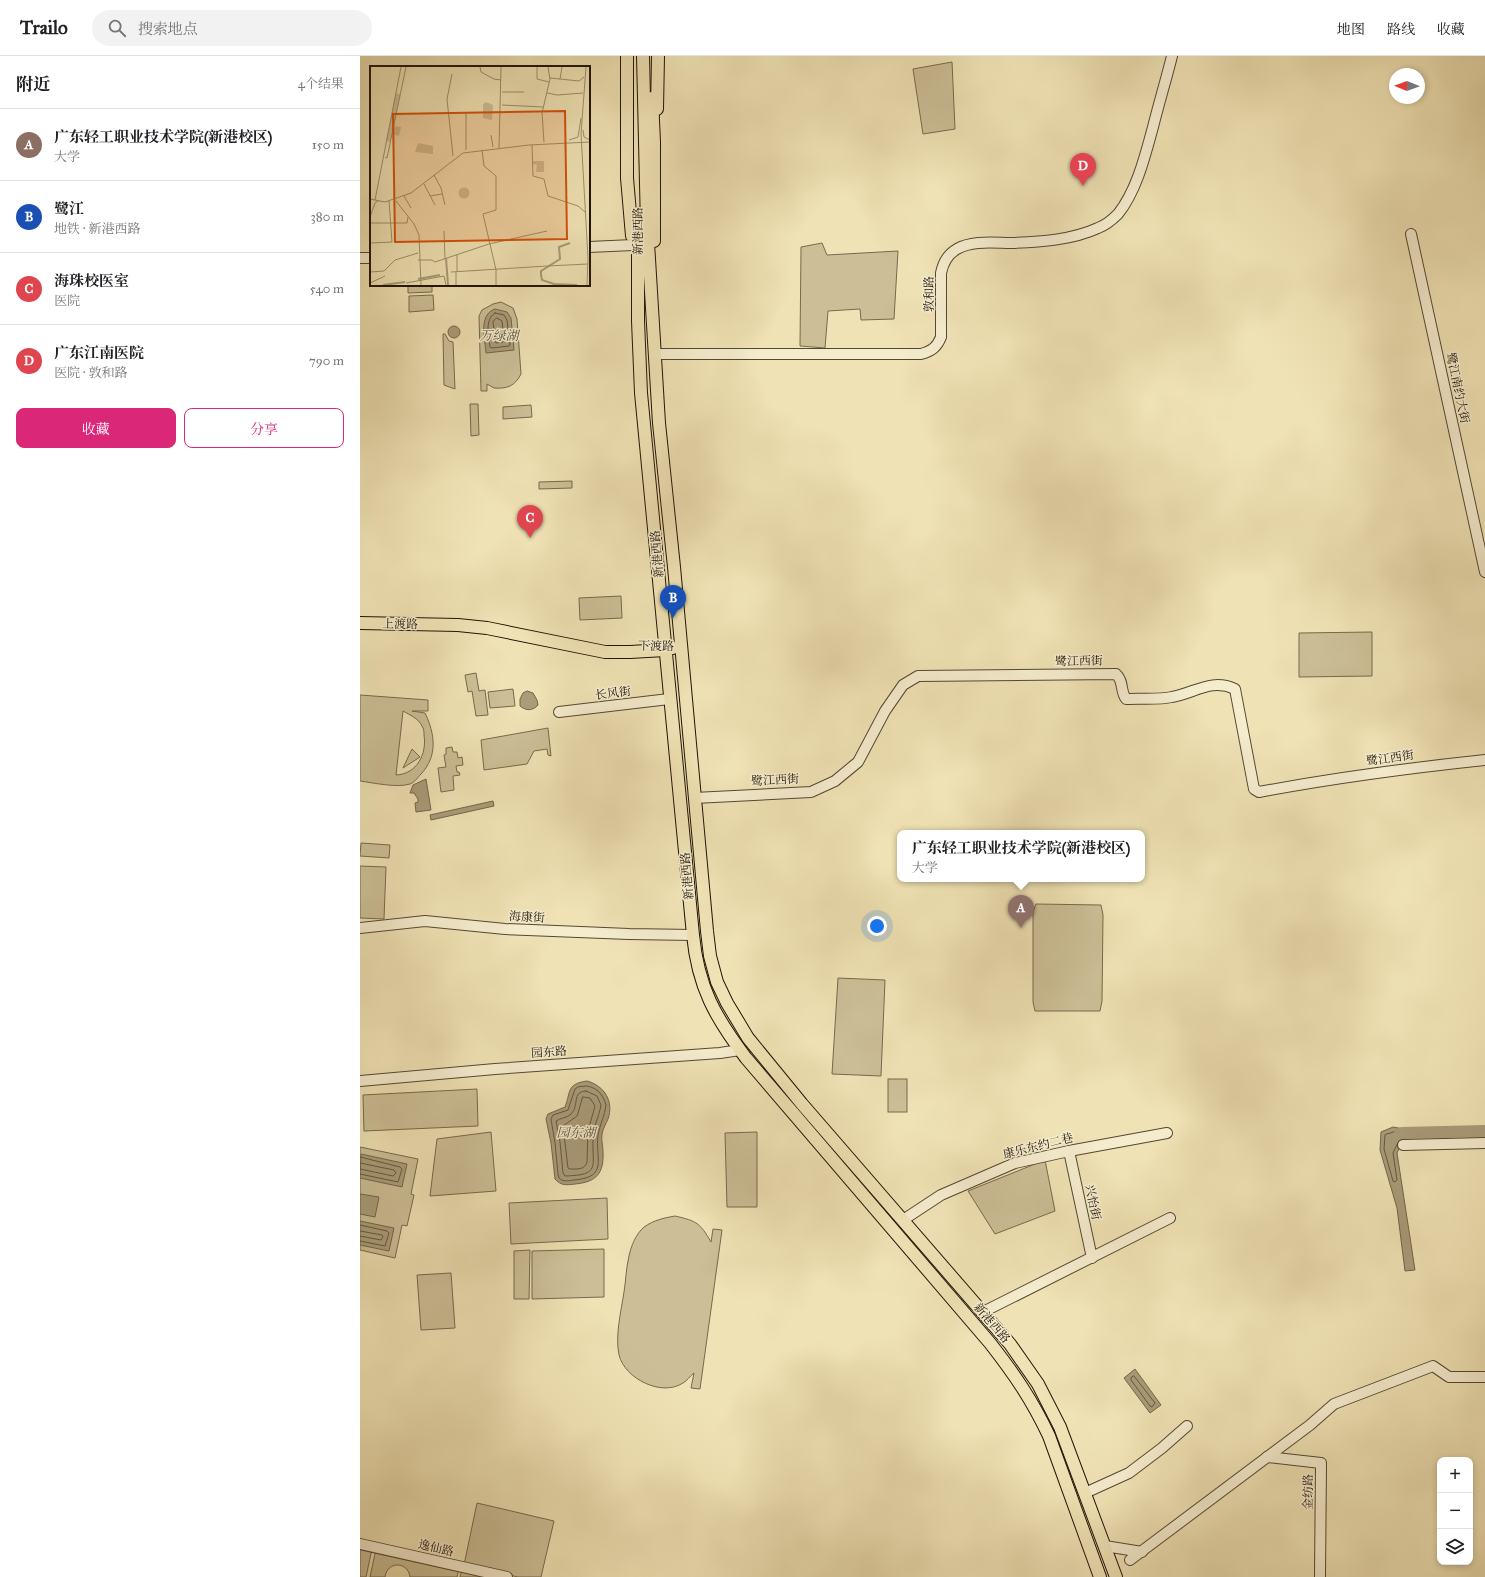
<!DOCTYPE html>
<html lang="zh">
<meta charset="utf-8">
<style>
body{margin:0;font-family:"IM FELL Great Primer","Noto Serif SC",serif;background:#f2f2f2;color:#202124}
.controls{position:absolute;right:12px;bottom:12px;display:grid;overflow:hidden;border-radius:8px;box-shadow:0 2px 6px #0003}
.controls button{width:36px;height:36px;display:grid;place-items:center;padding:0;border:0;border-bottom:1px solid #e0e0e0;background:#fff;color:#202124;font:20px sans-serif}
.compass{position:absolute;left:1029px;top:12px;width:36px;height:36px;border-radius:50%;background:#fff;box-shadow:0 2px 6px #0003;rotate:271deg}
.you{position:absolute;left:517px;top:870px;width:14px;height:14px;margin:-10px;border:3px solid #fff;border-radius:50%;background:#1a73e8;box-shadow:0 0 0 6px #1a73e833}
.badge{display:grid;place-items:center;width:26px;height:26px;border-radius:50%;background:#db2777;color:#fff;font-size:13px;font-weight:700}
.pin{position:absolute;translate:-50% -33px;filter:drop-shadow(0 1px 2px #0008)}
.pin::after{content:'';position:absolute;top:21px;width:14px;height:12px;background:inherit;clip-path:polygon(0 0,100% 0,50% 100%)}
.popup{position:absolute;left:537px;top:774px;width:248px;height:52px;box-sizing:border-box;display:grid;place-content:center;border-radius:8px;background:#fff;filter:drop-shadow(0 1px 3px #0005);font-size:13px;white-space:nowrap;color:#757577}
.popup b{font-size:15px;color:#202124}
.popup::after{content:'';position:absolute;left:50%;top:100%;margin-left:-8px;border:8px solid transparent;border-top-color:#fff}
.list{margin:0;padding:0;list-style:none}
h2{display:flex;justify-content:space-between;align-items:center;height:52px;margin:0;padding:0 16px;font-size:17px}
h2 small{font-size:13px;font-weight:400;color:#757577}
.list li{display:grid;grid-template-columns:26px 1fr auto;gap:12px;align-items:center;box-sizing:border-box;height:72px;padding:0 16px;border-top:1px solid #e0e0e0}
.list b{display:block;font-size:15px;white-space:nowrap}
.list p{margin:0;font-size:13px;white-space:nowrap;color:#757577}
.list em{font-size:13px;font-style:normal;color:#757577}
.actions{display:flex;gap:8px;padding:12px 16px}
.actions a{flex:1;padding:9px 0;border:1px solid #db2777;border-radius:8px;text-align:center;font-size:14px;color:#db2777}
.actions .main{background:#db2777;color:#fff}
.icon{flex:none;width:22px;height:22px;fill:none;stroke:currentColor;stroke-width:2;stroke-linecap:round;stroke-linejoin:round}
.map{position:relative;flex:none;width:1125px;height:1521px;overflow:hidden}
header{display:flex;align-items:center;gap:24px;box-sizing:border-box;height:56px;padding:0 20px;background:#fff;border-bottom:1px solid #e0e0e0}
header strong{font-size:19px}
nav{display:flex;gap:22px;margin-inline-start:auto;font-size:14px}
.search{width:280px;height:36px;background:#f2f2f2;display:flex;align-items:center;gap:10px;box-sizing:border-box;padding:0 14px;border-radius:22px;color:#757577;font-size:15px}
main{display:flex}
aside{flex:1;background:#fff}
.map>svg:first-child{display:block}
</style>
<header>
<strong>Trailo</strong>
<div class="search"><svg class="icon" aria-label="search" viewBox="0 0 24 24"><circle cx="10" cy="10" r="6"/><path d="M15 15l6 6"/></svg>搜索地点</div>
<nav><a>地图</a><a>路线</a><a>收藏</a></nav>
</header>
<main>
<aside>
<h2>附近<small>4个结果</small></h2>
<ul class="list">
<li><span class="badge" style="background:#8d6e63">A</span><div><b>广东轻工职业技术学院(新港校区)</b><p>大学</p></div><em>150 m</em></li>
<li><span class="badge" style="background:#1a4fb4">B</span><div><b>鹭江</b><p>地铁 · 新港西路</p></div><em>380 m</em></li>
<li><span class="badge" style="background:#e0444e">C</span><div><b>海珠校医室</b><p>医院</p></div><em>540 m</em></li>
<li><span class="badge" style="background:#e0444e">D</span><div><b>广东江南医院</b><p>医院 · 敦和路</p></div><em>790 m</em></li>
</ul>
<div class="actions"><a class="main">收藏</a><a>分享</a></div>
</aside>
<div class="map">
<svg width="1125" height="1521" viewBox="0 0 1125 1521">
<rect width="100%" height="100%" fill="#efe2b4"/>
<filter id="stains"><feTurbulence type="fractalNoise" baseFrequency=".005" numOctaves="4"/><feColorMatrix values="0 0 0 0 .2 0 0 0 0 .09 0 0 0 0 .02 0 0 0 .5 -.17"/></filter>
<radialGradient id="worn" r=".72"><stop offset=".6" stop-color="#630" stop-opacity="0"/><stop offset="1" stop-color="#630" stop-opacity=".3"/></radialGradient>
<g fill="#ccbf96" stroke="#766a4e" fill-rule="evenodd">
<path d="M592,6L595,73L563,78L553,13Z"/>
<path d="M462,187L467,199L538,195L534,263L501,264L500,253L468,255L465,292L440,290L441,191Z"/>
<path d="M48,229H72V236L48,237Z"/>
<path d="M73,239L74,254L49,256V240Z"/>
<path d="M141,246L153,252L157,263L161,318C155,330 147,333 134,332L127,328V335H121L119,260L122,254L133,248Z"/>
<path d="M83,278H85L89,285L93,286L95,333L84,329Z"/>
<path d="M110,348H118L119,379L111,380Z"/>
<path d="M171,349L172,361L143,363V351Z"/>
<path d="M212,425V432L179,433V426Z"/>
<path d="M261,540L262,562L220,564L219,542Z"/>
<path d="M1012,576V620L939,621V577Z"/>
<path d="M116,617L119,635L125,634L128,659L116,660L112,635L108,636L105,619Z"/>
<path d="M153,633L155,650L130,652L128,636Z"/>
<path d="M0,639L68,644V655H52L65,657C75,678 78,700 61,718C58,721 54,727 50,728C37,732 14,727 0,725ZM43,655C50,659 58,662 62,670C64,673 64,676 64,679C67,698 57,718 36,719Z"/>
<path d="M188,672L191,700L188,699L187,693L174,695L167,708L124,714L121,684Z"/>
<path d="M92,691L93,696H97L98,702L102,701L103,709L96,710L97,716H99L100,719L93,720L94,734L81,736L78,712L86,711L84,699L86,698V692Z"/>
<path d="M52,693L60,701L43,712Z"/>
<path d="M1,787L30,789L29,802L0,800Z"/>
<path d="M0,810L26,811L24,863L0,862Z"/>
<path d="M676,848L741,849L743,859L742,945L740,955H675L673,946V856Z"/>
<path d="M478,922L525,924L521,1020L472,1018Z"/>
<rect x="528" y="1023" width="19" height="33"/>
<path d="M117,1033L118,1070L4,1075L3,1039Z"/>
<path d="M131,1076L136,1135L70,1140L77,1083Z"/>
<path d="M397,1076V1151H367L365,1077Z"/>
<path d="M0,1091L58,1103L51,1138L54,1139L47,1170L42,1169L35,1202L0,1194Z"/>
<path d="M685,1104L695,1155L635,1178L608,1135Z"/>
<path d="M247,1142L248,1183L151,1188L149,1147Z"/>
<path d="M315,1160C337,1165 340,1167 351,1186L353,1173L362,1174L340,1333L331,1332L334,1317C330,1320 327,1325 323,1327C302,1341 265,1323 259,1299C255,1279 261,1256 264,1236C266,1224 266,1212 269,1200C271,1190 276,1178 284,1171C294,1164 304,1162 315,1160Z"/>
<path d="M244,1193V1241L172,1243V1195Z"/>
<path d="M170,1194L169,1243H154V1195Z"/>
<path d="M91,1217L95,1272L61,1274L57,1219Z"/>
<path d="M117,1447L194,1465L181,1521H158L104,1509Z"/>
<path d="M0,1491L12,1493L6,1521H0Z"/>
<path d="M16,1493L99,1512L97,1521H50C48,1505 27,1505 25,1521H10Z"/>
<path d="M102,1512L141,1521H100Z"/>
</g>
<g fill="#a99c79" stroke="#72664b">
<path d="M135,253L147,256L151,262L154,294L126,297C125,283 118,259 135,253Z"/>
<circle cx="94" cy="276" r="6"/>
<path d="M167,635L173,637L177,644L178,649C173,655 166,655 160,650V643L163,637Z"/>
<path d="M66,723L71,754L56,756L55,747L58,746V743L54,737H50L53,729Z"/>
<path d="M133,745L134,750L71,764L70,759Z"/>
<path d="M227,1025C245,1030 254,1046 248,1063C246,1068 243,1072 242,1078C241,1084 243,1090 243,1096C244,1118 236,1126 215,1128C207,1129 201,1130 195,1123L191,1087L186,1063L188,1058L205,1051C211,1036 206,1028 227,1025Z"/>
<path d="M1033,1071L1054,1075L1043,1084L1037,1097L1055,1214L1045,1215L1037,1152L1020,1094L1021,1076Z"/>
<path d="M1,1098L47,1108L42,1131L0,1122Z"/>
<path d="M0,1138L19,1141L15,1161L0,1158Z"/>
<path d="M0,1165L34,1172L29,1195L0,1189Z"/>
<path d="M775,1313L801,1349L790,1357L764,1322Z"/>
</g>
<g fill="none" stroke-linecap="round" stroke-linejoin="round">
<g stroke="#645840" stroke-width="1">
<path d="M135,257L144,259L147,264L150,289L149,290L132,292L130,291C129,280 124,264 135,257Z"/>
<path d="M137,262L142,265L144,284L143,286L136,287L135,285L133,266Z"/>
<path d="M227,1030C238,1032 243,1039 246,1049C245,1059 240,1068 238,1079C235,1103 249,1121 214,1124C208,1125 203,1126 199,1122L198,1118L195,1087L191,1063L193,1059L208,1054L215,1033L218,1031Z"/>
<path d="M226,1035L237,1040L241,1049C239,1061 233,1071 233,1083C232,1111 241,1119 205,1120L203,1117L200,1086L196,1065C200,1062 207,1062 211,1058C220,1049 211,1036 226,1035Z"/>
<path d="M223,1041L230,1042L235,1050L228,1075L227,1106C225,1114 217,1113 210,1113L208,1112L203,1070L217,1060Z"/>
<path d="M1034,1076L1041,1077L1042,1078L1033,1097L1037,1124L1035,1126L1033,1125L1024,1093L1025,1079Z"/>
<path d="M0,1101L40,1111L42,1113L38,1126L0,1118"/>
<path d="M0,1107L34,1114L36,1117L33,1120L0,1113"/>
<path d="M0,1169L27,1175L29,1177L25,1190L0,1185"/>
<path d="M0,1175L22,1179L23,1181L21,1184L0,1180"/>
<path d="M774,1320L795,1347L792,1351L790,1350L771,1324V1322Z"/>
</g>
<path stroke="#a99c79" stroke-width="12" d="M1038,1081L1042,1077L1125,1075"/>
<defs>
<g id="minor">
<path d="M1051,178L1125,516"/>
<path d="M229,191L273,189"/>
<path d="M0,202H11"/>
<path d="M294,298H561C572,295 577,291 581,281V217C583,207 588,198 597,193C612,184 635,187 651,187C680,186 712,184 738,172C746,169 752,164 758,158C777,134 785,100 793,71C799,47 806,24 812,0"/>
<path d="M199,656L309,643"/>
<path d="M334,742L451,736L475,725L498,706L525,655L543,629L558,620L756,618C764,625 760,635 766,643C781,642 798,644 812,641C835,637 851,622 875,633L894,733L899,736C974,722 1049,712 1125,704"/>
<path d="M0,872L65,865L145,873L269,878L333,879"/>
<path d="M0,1025L135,1013L360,997L380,994"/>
<path d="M1043,1089L1125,1087"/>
<path d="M709,1095L732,1202"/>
<path d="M543,1164L581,1139L655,1107L709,1095L807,1077"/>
<path d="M623,1256L810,1162"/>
<path d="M907,1401L961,1407L960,1521"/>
<path d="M725,1437L769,1417L802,1392L827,1370"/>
<path d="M0,1488L147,1521"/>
<path d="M745,1490L782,1496"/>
<path d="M770,1504L950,1369L974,1348L1073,1310L1089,1321H1125"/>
</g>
<g id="major">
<path d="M267,0V122L272,180"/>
<path d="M283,0L287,170L299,367L314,511L347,875L350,900L357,926L367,947L388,982L442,1048L650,1288L678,1328L700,1371L756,1521"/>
<path d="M292,42L294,86V185"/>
<path d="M297,53L298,0"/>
<path d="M278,157V265L281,337L333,879C338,931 355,961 386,1002L630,1287C655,1319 672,1344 689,1380L740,1521"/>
<path d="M0,567L98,569L127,572L245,596H270L305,594L313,592"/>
</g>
</defs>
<use href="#minor" stroke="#544832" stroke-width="12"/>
<use href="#major" stroke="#201406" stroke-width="14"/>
<use href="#minor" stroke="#f5ecce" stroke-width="10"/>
<use href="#major" stroke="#efe2b4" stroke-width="12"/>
</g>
<g text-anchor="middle" stroke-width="3" stroke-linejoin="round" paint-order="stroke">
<g font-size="12" fill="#201406" stroke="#f5ecce">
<text transform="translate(278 175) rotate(-90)" y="4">新港西路</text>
<text transform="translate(569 238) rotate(-90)" y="4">敦和路</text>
<text transform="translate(1098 332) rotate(78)" y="4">鹭江南约大街</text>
<text transform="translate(297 498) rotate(-95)" y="4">新港西路</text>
<text transform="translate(40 568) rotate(1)" y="4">上渡路</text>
<text transform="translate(296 590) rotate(1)" y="4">下渡路</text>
<text transform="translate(719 605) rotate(-1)" y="4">鹭江西街</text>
<text transform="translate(253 637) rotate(-7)" y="4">长风街</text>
<text transform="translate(1030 702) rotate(-8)" y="4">鹭江西街</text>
<text transform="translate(415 724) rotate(-3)" y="4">鹭江西街</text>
<text transform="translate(327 820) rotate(-95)" y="4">新港西路</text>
<text transform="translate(167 861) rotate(3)" y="4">海康街</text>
<text transform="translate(189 996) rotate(-4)" y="4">园东路</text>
<text transform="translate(678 1090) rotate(-14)" y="4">康乐东约二巷</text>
<text transform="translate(733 1146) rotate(78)" y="4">兴怡街</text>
<text transform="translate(632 1267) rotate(49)" y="4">新港西路</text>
<text transform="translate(948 1436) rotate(-89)" y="4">金纺路</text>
<text transform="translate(76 1492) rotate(13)" y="4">逸仙路</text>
</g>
<g font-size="13" font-style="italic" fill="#5e513a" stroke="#f5ecce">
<text x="139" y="284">万绿湖</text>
<text x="216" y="1081">园东湖</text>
</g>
</g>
<g transform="translate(10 10)">
<rect width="220" height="220" fill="#efe2b4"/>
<path d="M26,27L30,28L24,60L31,61L29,70L22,68L20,76L16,75ZM116,36L123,39L122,54L113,52V38ZM48,77L63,80V88L45,86ZM163,95H174V106H166L167,99L163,98ZM88.5 127a5.5 5.5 0 1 1 11 0a5.5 5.5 0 1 1-11 0Z" fill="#ccbf96"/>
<path fill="none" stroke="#a99c79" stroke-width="2" d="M200,177L189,181L190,193L171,205V209L172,214L184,218L207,219M76,192L78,219M48,213L70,209M13,219L35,216"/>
<path fill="none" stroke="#9c906e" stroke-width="1" d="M110,1L111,6L124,13L131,14M167,1V13L179,16M216,1L211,68L218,192L217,219M82,8L77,33L83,90M180,12L209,15L214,11M190,13L192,1M132,26H154M177,27L187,29L213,27M132,39L173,41M96,46V84M213,64L214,71L220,74M121,69L123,81M199,74L208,71L211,52M174,76L172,47L180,13L178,1M162,79L163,110L174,113L178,130L208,140L215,146M129,82L131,1M112,84L114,100L126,110V144L113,148L126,204V219M15,91L17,92L36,1M64,109L71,122L75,139M54,118L65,139M34,130L41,142M60,130L72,128M0,133L15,136L41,127L93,87L159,79L220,76M5,134L31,1M26,135L44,158L49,169L51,219M0,151L5,137L8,135M0,157H37L38,151M74,165L75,193M0,177L22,176L19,135M87,189V206M48,194H62L65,196L119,178L177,165M177,200L218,198M0,206L14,205L25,194L48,187M81,206L177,200M86,206V219M0,217L15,210M36,217L74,210L76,219"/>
<path fill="#d4520b" fill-opacity="0.15" stroke="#d4520b" stroke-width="2" d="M195,45L197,173L25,176L23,48Z"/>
<rect width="220" height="220" fill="none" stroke="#201406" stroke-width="2"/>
</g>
<rect width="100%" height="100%" filter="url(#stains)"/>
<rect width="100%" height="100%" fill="url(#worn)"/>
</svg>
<div class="controls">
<button>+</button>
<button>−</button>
<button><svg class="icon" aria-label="layers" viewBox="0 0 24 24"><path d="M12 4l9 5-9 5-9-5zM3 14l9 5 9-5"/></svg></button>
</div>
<svg class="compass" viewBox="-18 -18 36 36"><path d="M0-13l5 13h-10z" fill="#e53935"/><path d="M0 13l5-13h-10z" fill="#757577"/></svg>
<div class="you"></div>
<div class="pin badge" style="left:661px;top:872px;background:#8d6e63">A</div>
<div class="popup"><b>广东轻工职业技术学院(新港校区)</b>大学</div>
<div class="pin badge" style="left:313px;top:562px;background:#1a4fb4">B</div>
<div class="pin badge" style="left:170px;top:482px;background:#e0444e">C</div>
<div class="pin badge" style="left:723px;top:130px;background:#e0444e">D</div>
</div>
</main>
